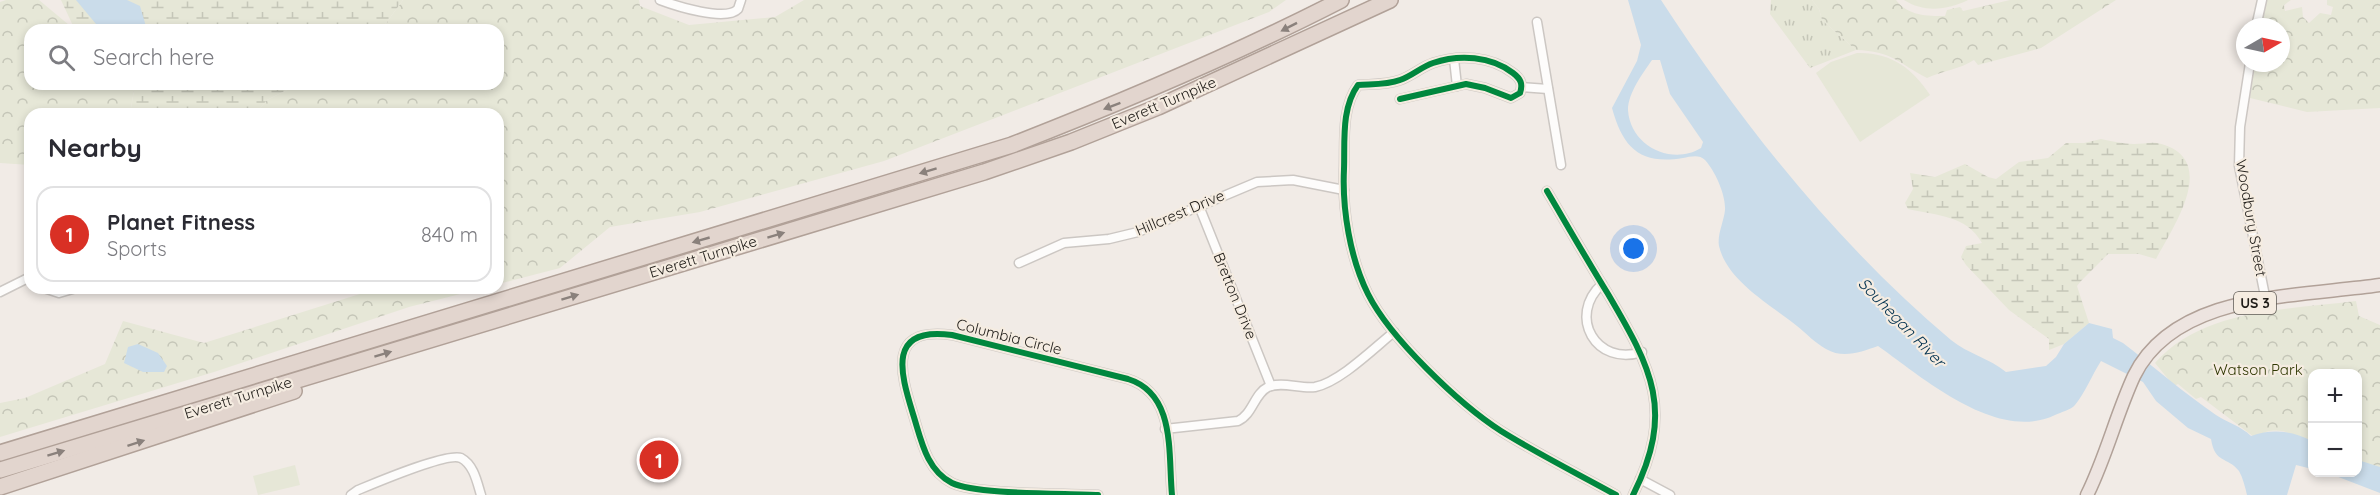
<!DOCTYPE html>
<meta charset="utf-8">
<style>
body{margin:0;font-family:Quicksand,sans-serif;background:#f7f7f7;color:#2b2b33}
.controls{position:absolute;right:18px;bottom:18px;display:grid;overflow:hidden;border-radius:12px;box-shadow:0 3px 9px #0003}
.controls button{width:54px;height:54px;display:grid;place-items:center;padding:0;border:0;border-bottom:2px solid #e1e1e2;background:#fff;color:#2b2b33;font:30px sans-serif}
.compass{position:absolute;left:2236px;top:18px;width:54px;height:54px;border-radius:50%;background:#fff;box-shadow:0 3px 9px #0003;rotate:81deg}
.you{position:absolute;left:1634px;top:249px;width:21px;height:21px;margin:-15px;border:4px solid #fff;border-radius:50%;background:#1a73e8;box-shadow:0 0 0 9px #1a73e833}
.badge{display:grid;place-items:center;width:39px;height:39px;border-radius:50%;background:#d93025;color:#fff;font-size:20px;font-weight:700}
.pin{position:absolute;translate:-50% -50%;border:3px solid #fff;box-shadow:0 2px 6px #0006}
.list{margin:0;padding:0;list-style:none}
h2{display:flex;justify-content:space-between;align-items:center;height:78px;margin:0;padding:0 24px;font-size:26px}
h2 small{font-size:20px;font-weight:400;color:#7c7c81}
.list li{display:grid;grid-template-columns:39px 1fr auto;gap:18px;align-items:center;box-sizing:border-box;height:96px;margin:0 12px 12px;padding:0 12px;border:2px solid #e1e1e2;border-radius:18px}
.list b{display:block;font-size:22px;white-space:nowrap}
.list p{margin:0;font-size:20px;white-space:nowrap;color:#7c7c81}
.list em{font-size:20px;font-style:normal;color:#7c7c81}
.icon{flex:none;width:33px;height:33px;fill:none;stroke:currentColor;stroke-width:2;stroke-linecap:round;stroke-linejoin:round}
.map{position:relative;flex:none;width:2380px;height:495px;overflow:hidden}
.search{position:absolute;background:#fff;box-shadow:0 3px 9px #0003;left:24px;top:24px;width:480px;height:66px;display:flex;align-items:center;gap:15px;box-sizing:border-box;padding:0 21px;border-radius:18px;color:#7c7c81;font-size:22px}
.panel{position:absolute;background:#fff;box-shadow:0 3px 9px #0003;left:24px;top:108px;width:480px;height:186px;border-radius:18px}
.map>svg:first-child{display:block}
</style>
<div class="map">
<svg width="2380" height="495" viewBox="0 0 2380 495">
<defs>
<pattern id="grass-tufts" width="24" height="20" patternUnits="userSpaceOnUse" patternTransform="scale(1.5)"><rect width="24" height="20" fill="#e6e7d7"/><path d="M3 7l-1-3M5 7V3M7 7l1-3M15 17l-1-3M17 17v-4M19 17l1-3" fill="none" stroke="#c5c6b8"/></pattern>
<pattern id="forest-crowns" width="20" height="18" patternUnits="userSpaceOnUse" patternTransform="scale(1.5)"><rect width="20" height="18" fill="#e6e7d7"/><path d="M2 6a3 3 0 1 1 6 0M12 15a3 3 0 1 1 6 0" fill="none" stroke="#c5c6b8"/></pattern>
<pattern id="wetland-marsh" width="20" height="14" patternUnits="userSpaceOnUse" patternTransform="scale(1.5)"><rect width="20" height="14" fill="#e6e7d7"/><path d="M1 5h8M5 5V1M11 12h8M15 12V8" fill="none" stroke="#c5c6b8"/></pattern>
</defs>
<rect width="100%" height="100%" fill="#f1ebe6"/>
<path fill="url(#grass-tufts)" d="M1771,0H1812L1819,9L1822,20L1856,50L1810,68L1770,14Z"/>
<g fill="url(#forest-crowns)">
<path d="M6,0H39L75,30H30V84H135L130,114H30V165L0,163V2Z"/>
<path d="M403,0H639L640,6L689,25L775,17L804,0H1286L1269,12L884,161L700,212L610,227L560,268L498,284V114H255L267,100L299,84H498V30H381Z"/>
<path d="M1812,0H1896C1908,16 1927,16 1945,16L1947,10L1960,7L1963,11L2010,0H2116L2041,48L1978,65L1974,60C1960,69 1943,71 1927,78C1898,63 1892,51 1856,50L1822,20L1819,9Z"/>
<path d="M2264,0H2291L2284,5L2285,11L2302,7L2303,17L2309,23L2320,13L2331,15L2333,7L2327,5V0H2380V108L2307,112L2250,98L2255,63H2281V27H2259Z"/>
<path d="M363,288H484L409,307L214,372L0,437V403L25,398L105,364L123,321L204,343L363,293Z"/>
<path d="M2356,301L2359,316L2380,325V473L2358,464V374H2312V443C2287,433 2279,424 2254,437L2201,397L2196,399L2178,384L2174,386L2155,363C2203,308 2288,310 2356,301Z"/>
</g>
<g fill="url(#wetland-marsh)">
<path d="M61,0H403L381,30H75Z"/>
<path d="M135,84H299L267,100L255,114H130Z"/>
<path d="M2101,139C2112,141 2123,144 2134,144C2141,144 2150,142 2157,143C2222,157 2173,227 2156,259L2139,254H2108L2081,281L2077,286L2089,323L2064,344L2049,350V339L2009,310L1966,265L1961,257L1966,246L1982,243C1966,215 1938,216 1908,209L1905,203L1913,189L1910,173L1935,177L1965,164L1988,177L1996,179L2019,162L2048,158L2066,143H2084Z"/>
</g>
<g fill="#e6e7d7">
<path d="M1904,0H1968C1948,10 1924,13 1904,0Z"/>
<path d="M1857,53C1891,52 1912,68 1930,95L1860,142L1816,73L1831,62Z"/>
<path d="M295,465L300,485L258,495L253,476Z"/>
</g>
<g fill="#cadcea" fill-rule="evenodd">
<path d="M76,0H127L140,6L147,30H101Z"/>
<path d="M1628,0H1661C1742,124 1837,244 1951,340C1968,354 1989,358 2006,372L2046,366L2056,357L2064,344L2089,323L2112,329L2113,338L2123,343C2154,367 2184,393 2216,415C2228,423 2241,426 2251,436C2273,428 2292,431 2312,441V469L2296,465L2287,495H2247C2245,487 2243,478 2239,471C2227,456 2215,464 2211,439L2188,428L2156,401L2143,382L2101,361C2092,375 2085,393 2075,405C2071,410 2061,412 2055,415C1997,443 1922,377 1878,346C1861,352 1843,359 1826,349C1815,343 1806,333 1797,326C1771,305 1727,281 1719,246C1717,235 1724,221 1725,210C1726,195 1715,171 1705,160C1699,154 1690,157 1683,158C1640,165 1623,148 1612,108L1637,61L1641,45ZM1652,60H1660L1670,94L1703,142L1701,148C1672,166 1630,146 1628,110C1628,93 1643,73 1652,60Z"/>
<path d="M138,344L158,353L167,366L164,372H143L124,363L128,347Z"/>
<path d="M2358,460L2380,467V493L2328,473L2358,472Z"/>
</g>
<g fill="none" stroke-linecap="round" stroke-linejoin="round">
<defs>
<g id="minor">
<path d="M660,0C676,6 726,22 738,9L741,0"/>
<path d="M1537,22L1561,165"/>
<path d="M2256,27L2262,0"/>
<path d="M1454,59L1457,86"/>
<path d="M2250,63L2240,127L2239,166L2266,301"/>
<path d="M1522,87L1548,89"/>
<path d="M1400,99L1466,84L1485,88L1511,98L1520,93C1523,84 1521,79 1513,73C1491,56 1459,54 1433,63C1421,67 1412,76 1400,80C1387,85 1372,84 1358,85C1341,108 1345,142 1344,169C1342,209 1350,258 1368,294C1390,338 1459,404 1501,431C1538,454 1578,474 1616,495"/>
<path d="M1547,191C1567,225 1587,260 1608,294C1652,369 1675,411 1633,495"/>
<path d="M1199,206L1271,386"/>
<path d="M1019,263L1064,243L1109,239L1138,232L1257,182L1293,180L1344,190"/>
<path d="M1602,284C1567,316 1596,367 1642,352"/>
<path d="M44,288L59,293L76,288"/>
<path d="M0,292L30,277"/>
<path d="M1165,429L1238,421C1253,414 1254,394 1268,387C1282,381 1300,389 1315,387C1340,382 1374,348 1394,332"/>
<path d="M1640,479L1670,495"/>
<path d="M351,495L358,490C375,483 448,452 461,458C474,465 477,482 481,495"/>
<path d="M1098,495C1067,493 976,495 952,483C926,470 921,439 913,414C900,372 887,326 952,335L1128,379C1176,394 1168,453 1172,495"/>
</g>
<path id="primary" d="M2087,495C2106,457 2116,415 2134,376C2175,292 2299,297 2380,285"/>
<g id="motorway">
<path d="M0,453L1012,145C1125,101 1234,55 1341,0"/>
<path d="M0,470L984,172L1071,142L1158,107L1390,0"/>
<path d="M0,487L294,391"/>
</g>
</defs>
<use href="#minor" stroke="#ccc7c3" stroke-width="11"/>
<use href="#primary" stroke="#b1a198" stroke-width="15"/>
<use href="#motorway" stroke="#b1a198" stroke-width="18"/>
<use href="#minor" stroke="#fdfcfb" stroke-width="8"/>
<use href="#primary" stroke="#ede4e0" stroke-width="12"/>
<use href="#motorway" stroke="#e2d5ce" stroke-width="15"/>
<defs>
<g id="cycleway">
<path d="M1400,99L1466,84L1485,88L1511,98L1520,93C1523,84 1521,79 1513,73C1491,56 1459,54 1433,63C1421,67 1412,76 1400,80C1387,85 1372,84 1358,85C1341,108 1345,142 1344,169C1342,209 1350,258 1368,294C1390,338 1459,404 1501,431C1538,454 1578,474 1616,495"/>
<path d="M1547,191C1567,225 1587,260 1608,294C1652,369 1675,411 1633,495"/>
<path d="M1098,495C1067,493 976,495 952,483C926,470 921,439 913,414C900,372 887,326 952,335L1128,379C1176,394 1168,453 1172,495"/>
</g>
</defs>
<use href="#cycleway" stroke="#f5ece1" stroke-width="10"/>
<use href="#cycleway" stroke="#00873e" stroke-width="6"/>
</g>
<defs><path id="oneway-solid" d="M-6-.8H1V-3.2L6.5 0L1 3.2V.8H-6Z" transform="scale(1.5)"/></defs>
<g fill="#8a817c">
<use href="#oneway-solid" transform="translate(1289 27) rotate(153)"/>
<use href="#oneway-solid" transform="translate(1112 106) rotate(159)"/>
<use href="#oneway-solid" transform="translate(928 171) rotate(163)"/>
<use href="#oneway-solid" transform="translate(776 235) rotate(-17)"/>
<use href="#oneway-solid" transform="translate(701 240) rotate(164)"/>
<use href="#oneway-solid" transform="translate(570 297) rotate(-17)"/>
<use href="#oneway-solid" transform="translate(383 354) rotate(-17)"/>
<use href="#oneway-solid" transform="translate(136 443) rotate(-18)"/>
<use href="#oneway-solid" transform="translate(56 453) rotate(-17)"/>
</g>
<g text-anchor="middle" stroke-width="4.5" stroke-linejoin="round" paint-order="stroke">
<rect fill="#f5ece1" stroke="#5e5a54" stroke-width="1.5" x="2234" y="292" width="42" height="22" rx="4.5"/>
<g font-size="14" font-weight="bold" fill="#1e1b17">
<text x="2255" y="308">US 3</text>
</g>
<g font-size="15" fill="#1e1b17" stroke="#f5ece1">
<text transform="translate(1164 103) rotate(-23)" y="5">Everett Turnpike</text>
<text transform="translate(1180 213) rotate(-23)" y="5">Hillcrest Drive</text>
<text transform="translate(2251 218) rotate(80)" y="5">Woodbury Street</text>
<text transform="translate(703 257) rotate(-17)" y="5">Everett Turnpike</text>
<text transform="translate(1235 296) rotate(68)" y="5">Bretton Drive</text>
<text transform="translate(1009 337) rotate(14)" y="5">Columbia Circle</text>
<text transform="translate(238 398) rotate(-17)" y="5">Everett Turnpike</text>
</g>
<g font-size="15" fill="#2f3702" stroke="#f5ece1">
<text x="2258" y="375">Watson Park</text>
</g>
<g font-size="16" font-style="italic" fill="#00314f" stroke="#f5ece1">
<text transform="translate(1902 322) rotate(46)" y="6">Souhegan River</text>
</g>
</g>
</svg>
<div class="controls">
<button>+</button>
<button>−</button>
</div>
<svg class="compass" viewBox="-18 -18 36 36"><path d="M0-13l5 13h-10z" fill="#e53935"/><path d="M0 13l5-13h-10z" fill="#7c7c81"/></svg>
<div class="you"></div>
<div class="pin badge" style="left:659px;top:460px">1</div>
<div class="search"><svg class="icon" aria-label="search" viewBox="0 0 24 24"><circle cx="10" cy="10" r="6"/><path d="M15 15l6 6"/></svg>Search here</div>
<section class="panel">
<h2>Nearby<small></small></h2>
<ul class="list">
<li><span class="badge">1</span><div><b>Planet Fitness</b><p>Sports</p></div><em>840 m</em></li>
</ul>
</section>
</div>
